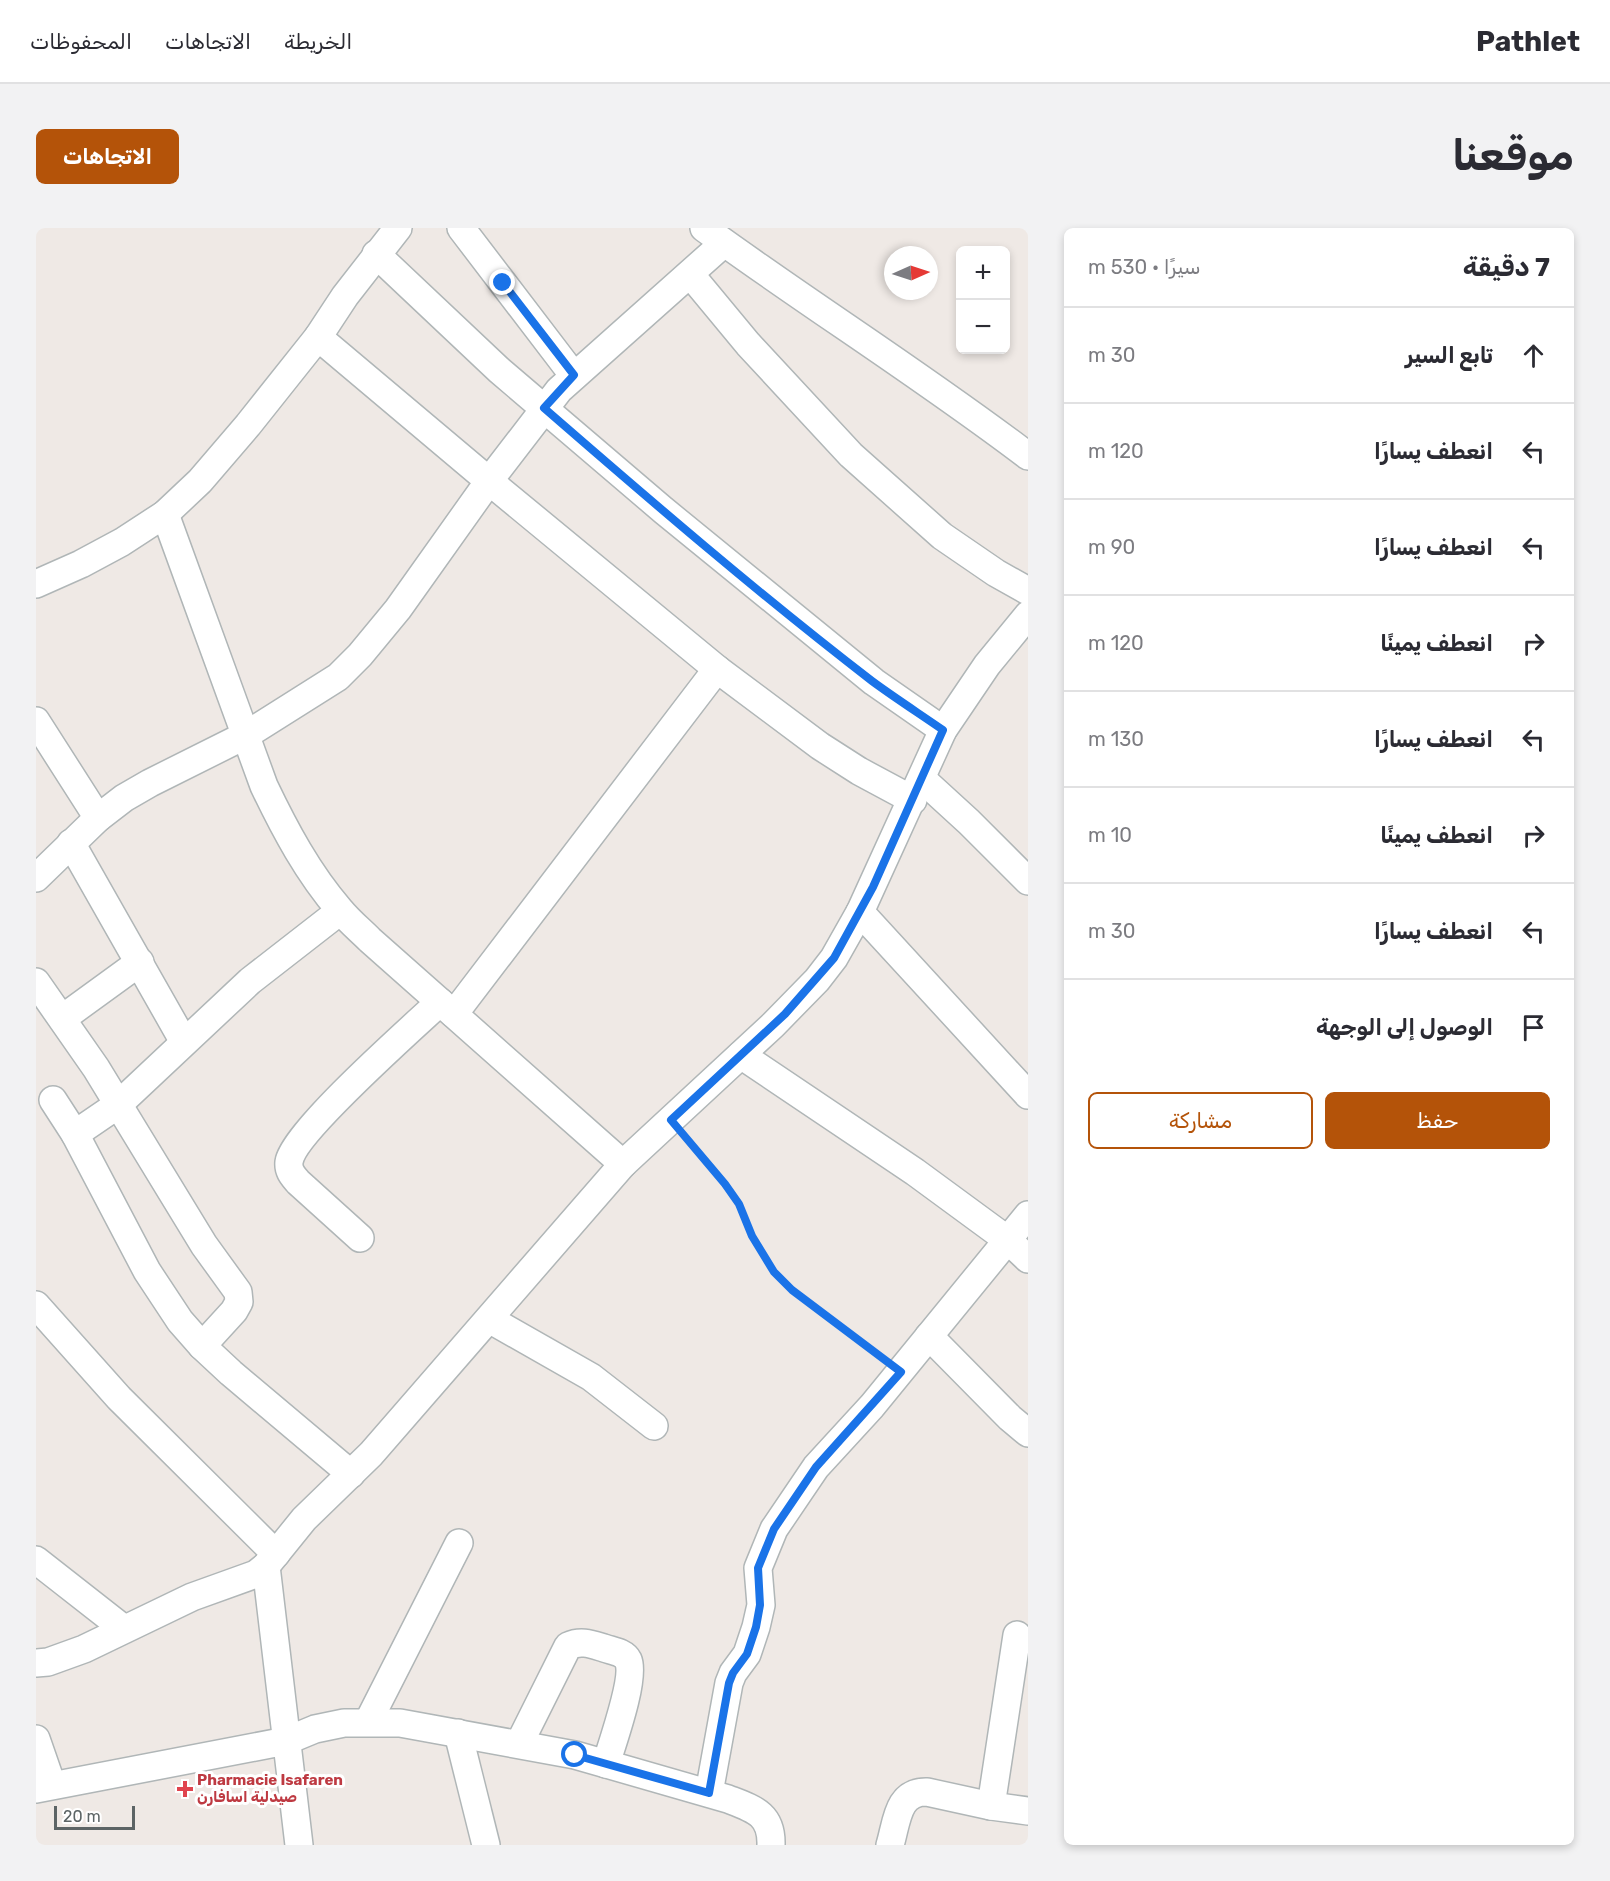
<!DOCTYPE html>
<html lang="ar">
<meta charset="utf-8">
<style>
body{margin:0;font-family:Rubik,Vazirmatn,sans-serif;background:#f2f2f3;color:#2b2b33;direction:rtl}
.controls{position:absolute;right:18px;top:18px;display:grid;overflow:hidden;border-radius:9px;box-shadow:0 3px 9px #0003}
.controls button{width:54px;height:54px;display:grid;place-items:center;padding:0;border:0;border-bottom:2px solid #e1e1e2;background:#fff;color:#2b2b33;font:30px sans-serif}
.compass{position:absolute;left:848px;top:18px;width:54px;height:54px;border-radius:50%;background:#fff;box-shadow:0 3px 9px #0003;rotate:87deg}
.scale{position:absolute;left:18px;bottom:15px;width:81px;box-sizing:border-box;padding-left:6px;border:3px solid #5c6465;border-top:0;font-size:16px;line-height:21px;white-space:nowrap;color:#5c6465;-webkit-text-stroke:4px #fff;paint-order:stroke}
.stop{position:absolute;width:18px;height:18px;margin:-14px;border:4px solid #1a73e8;border-radius:50%;background:#fff}
.stop.end{background:#1a73e8;border-color:#fff;box-shadow:0 2px 6px #0008}
.list{margin:0;padding:0;list-style:none}
h2{display:flex;justify-content:space-between;align-items:center;height:78px;margin:0;padding:0 24px;font-size:26px}
h2 small{font-size:20px;font-weight:400;color:#7c7c81}
.list li{display:grid;grid-template-columns:39px 1fr auto;gap:18px;align-items:center;box-sizing:border-box;height:96px;padding:0 24px;border-top:2px solid #e1e1e2}
.list b{display:block;font-size:22px;white-space:nowrap}
.list em{font-size:20px;font-style:normal;color:#7c7c81}
.actions{display:flex;gap:12px;padding:18px 24px}
.actions a{flex:1;padding:14px 0;border:2px solid #b45309;border-radius:9px;text-align:center;font-size:21px;color:#b45309}
.actions .main{background:#b45309;color:#fff}
.icon{flex:none;width:33px;height:33px;fill:none;stroke:currentColor;stroke-width:2;stroke-linecap:round;stroke-linejoin:round}
.map{position:relative;flex:none;width:992px;height:1617px;overflow:hidden;direction:ltr;border-radius:9px}
header{display:flex;align-items:center;gap:36px;box-sizing:border-box;height:84px;padding:0 30px;background:#fff;border-bottom:2px solid #e1e1e2}
header strong{font-size:28px}
nav{display:flex;gap:33px;margin-inline-start:auto;font-size:21px}
.intro{display:flex;align-items:center;justify-content:space-between;box-sizing:border-box;height:144px;padding:0 36px}
h1{margin:0;font-size:42px}
.button{padding:15px 27px;border-radius:9px;background:#b45309;color:#fff;font-size:21px;font-weight:700}
main{display:flex;gap:36px;padding:0 36px}
aside{flex:1;background:#fff;border-radius:9px;box-shadow:0 3px 9px #0003}
.map>svg:first-child{display:block}
</style>
<header>
<strong>Pathlet</strong>
<nav><a>الخريطة</a><a>الاتجاهات</a><a>المحفوظات</a></nav>
</header>
<div class="intro"><h1>موقعنا</h1><a class="button">الاتجاهات</a></div>
<main>
<aside>
<h2>7 دقيقة<small>سيرًا · 530 m</small></h2>
<ul class="list">
<li><svg class="icon" aria-label="ahead" viewBox="0 0 24 24"><path d="M12 20V5M6 11l6-6 6 6"/></svg><div><b>تابع السير</b></div><em>30 m</em></li>
<li><svg class="icon" aria-label="left" viewBox="0 0 24 24"><path d="M17 20v-9H6M10 6l-5 5 5 5"/></svg><div><b>انعطف يسارًا</b></div><em>120 m</em></li>
<li><svg class="icon" aria-label="left" viewBox="0 0 24 24"><path d="M17 20v-9H6M10 6l-5 5 5 5"/></svg><div><b>انعطف يسارًا</b></div><em>90 m</em></li>
<li><svg class="icon" aria-label="right" viewBox="0 0 24 24"><path d="M7 20v-9h11M14 6l5 5-5 5"/></svg><div><b>انعطف يمينًا</b></div><em>120 m</em></li>
<li><svg class="icon" aria-label="left" viewBox="0 0 24 24"><path d="M17 20v-9H6M10 6l-5 5 5 5"/></svg><div><b>انعطف يسارًا</b></div><em>130 m</em></li>
<li><svg class="icon" aria-label="right" viewBox="0 0 24 24"><path d="M7 20v-9h11M14 6l5 5-5 5"/></svg><div><b>انعطف يمينًا</b></div><em>10 m</em></li>
<li><svg class="icon" aria-label="left" viewBox="0 0 24 24"><path d="M17 20v-9H6M10 6l-5 5 5 5"/></svg><div><b>انعطف يسارًا</b></div><em>30 m</em></li>
<li><svg class="icon" aria-label="arrive" viewBox="0 0 24 24"><path d="M6 21V4h12l-3 4 3 4H6"/></svg><div><b>الوصول إلى الوجهة</b></div></li>
</ul>
<div class="actions"><a class="main">حفظ</a><a>مشاركة</a></div>
</aside>
<div class="map">
<svg width="992" height="1617" viewBox="0 0 992 1617">
<rect width="100%" height="100%" fill="#efe9e5"/>
<g fill="none" stroke-linecap="round" stroke-linejoin="round">
<defs>
<g id="street">
<path d="M425,0L538,148"/>
<path d="M668,0C775,78 887,148 992,228"/>
<path d="M340,26L463,142L627,282L838,454L907,502"/>
<path d="M654,46L712,116L815,227L906,308L960,345L992,363"/>
<path d="M282,109L453,253L681,441L784,518L823,543L877,572"/>
<path d="M129,286L228,558C249,602 272,645 304,682C313,693 324,702 334,712L587,936"/>
<path d="M0,356L45,336L86,314L129,286L164,253L212,197L282,109L309,68L362,0"/>
<path d="M0,493L62,590"/>
<path d="M886,551L933,594L992,653"/>
<path d="M35,615L148,814"/>
<path d="M0,650L62,590L88,570L114,555L210,507L302,449L324,427L362,381L453,253L523,162L688,15"/>
<path d="M824,684L992,867"/>
<path d="M0,754L60,840L168,1017L202,1064L203,1074L198,1083L166,1118"/>
<path d="M418,786L681,441"/>
<path d="M27,790L104,734"/>
<path d="M705,827L879,944L973,1013L992,1031"/>
<path d="M17,872L39,906L83,876L214,753L304,683"/>
<path d="M39,906L111,1043L144,1093L166,1118L195,1145L315,1246"/>
<path d="M324,1010L262,954C257,948 252,943 253,934C257,905 376,800 404,774"/>
<path d="M0,1077L83,1170L240,1326"/>
<path d="M453,1091L555,1149L618,1198"/>
<path d="M893,1108L974,1190L992,1205"/>
<path d="M0,1332L88,1401"/>
<path d="M230,1338L263,1617"/>
<path d="M0,1435L12,1434L48,1421L156,1369L220,1346L230,1338L268,1291L335,1226L587,936L737,797L781,752L798,730L824,684L907,502L951,437L992,387"/>
<path d="M332,1494L423,1315"/>
<path d="M422,1505L450,1617"/>
<path d="M0,1511L16,1557"/>
<path d="M483,1516L532,1418C545,1412 555,1416 568,1420C576,1423 588,1424 592,1432C600,1449 576,1516 570,1536"/>
<path d="M0,1561L250,1513L279,1501L308,1495H364L539,1527L692,1571C718,1581 736,1586 735,1617"/>
<path d="M673,1565L693,1455L697,1445L711,1426L720,1399L725,1377L722,1340L738,1301L780,1239L836,1178L992,987"/>
<path d="M955,1578L981,1407"/>
<path d="M854,1617C861,1594 861,1563 891,1564L955,1578L992,1583"/>
</g>
</defs>
<use href="#street" stroke="#b0b6b7" stroke-width="30"/>
<path stroke="#a9d9a4" stroke-width="4" stroke-dasharray="6 3" stroke-linecap="butt" d="M652,911C670,931 690,952 703,976C715,999 722,1025 739,1045C765,1075 812,1104 844,1128"/>
<use href="#street" stroke="#fff" stroke-width="27"/>
</g>
<g fill="none" stroke-linecap="round" stroke-linejoin="round">
<path stroke="#1a73e8" stroke-width="8" d="M467,55L538,147L508,180C615,273 723,366 836,453C859,470 884,486 907,502L837,659L798,730L749,786L635,892L689,956L703,976L716,1008L738,1044L756,1062L865,1144L780,1239L738,1301L722,1340L724,1377L720,1399L711,1426L697,1445L693,1455L673,1565L539,1527"/>
</g>
<path fill="#e0444e" stroke="#fff" stroke-width="2" d="M146 1552h6v6h6v6h-6v6h-6v-6h-6v-6h6z"/>
<g text-anchor="middle" stroke-width="6" stroke-linejoin="round" paint-order="stroke">
<g font-size="15" font-weight="bold" fill="#be3a42" stroke="#fff" text-anchor="start">
<text x="161" y="1557">Pharmacie Isafaren<tspan x="161" dy="17">صيدلية اسافارن</tspan></text>
</g>
</g>
</svg>
<div class="controls">
<button>+</button>
<button>−</button>
</div>
<svg class="compass" viewBox="-18 -18 36 36"><path d="M0-13l5 13h-10z" fill="#e53935"/><path d="M0 13l5-13h-10z" fill="#7c7c81"/></svg>
<div class="scale">20 m</div>
<div class="stop" style="left:539px;top:1527px"></div>
<div class="stop end" style="left:467px;top:55px"></div>
</div>
</main>
